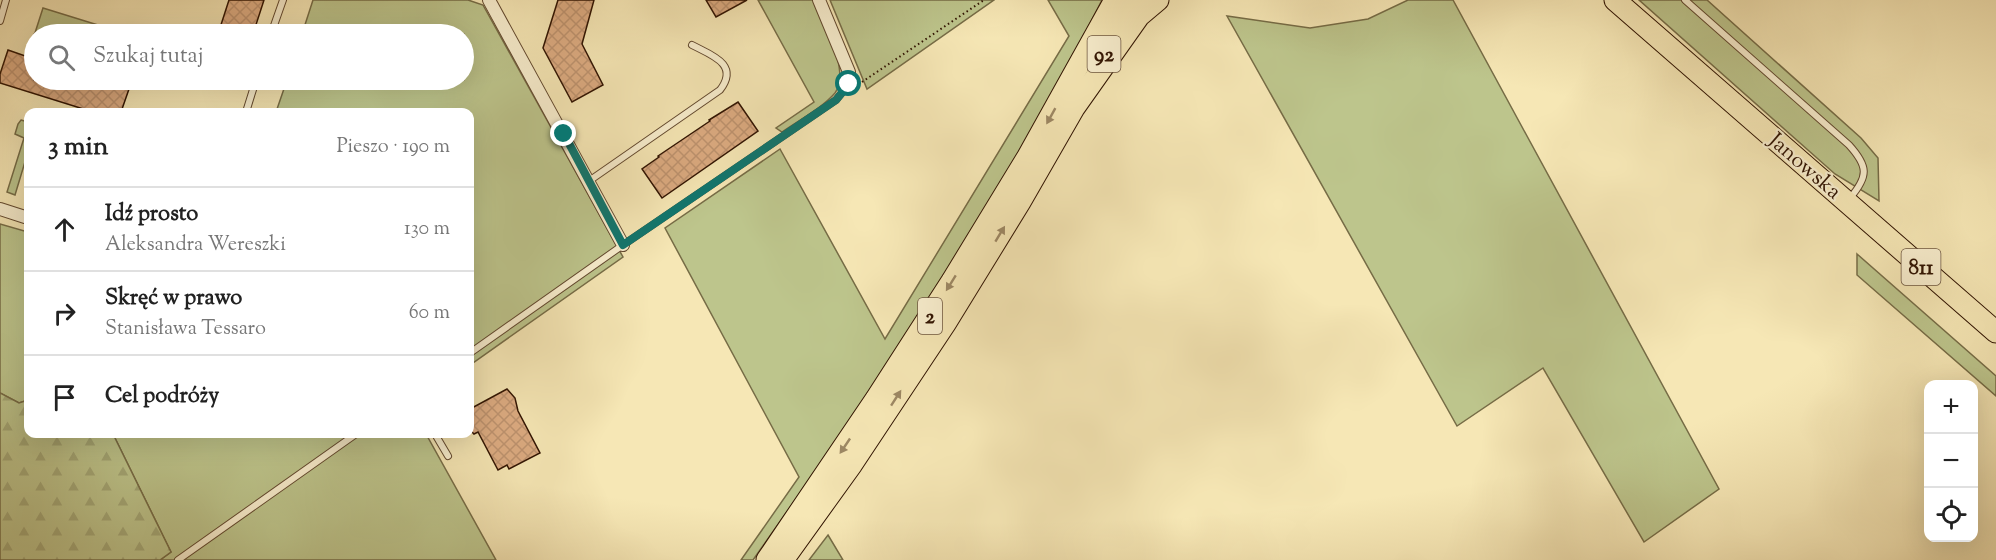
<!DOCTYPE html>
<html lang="pl">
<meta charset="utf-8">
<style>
body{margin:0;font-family:"Sorts Mill Goudy",serif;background:#f6f6f6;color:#222}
.controls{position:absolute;right:18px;bottom:18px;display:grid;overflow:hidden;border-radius:12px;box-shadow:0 6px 24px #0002}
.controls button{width:54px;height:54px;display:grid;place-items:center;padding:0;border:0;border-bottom:2px solid #e0e0e0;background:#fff;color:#222;font:30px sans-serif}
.stop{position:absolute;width:18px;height:18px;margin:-14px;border:4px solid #0f766e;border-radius:50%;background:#fff}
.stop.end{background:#0f766e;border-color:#fff;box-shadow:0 2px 6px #0008}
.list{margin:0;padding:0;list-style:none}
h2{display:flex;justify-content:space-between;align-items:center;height:78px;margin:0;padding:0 24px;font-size:26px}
h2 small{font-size:20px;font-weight:400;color:#767676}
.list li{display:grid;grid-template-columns:39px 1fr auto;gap:18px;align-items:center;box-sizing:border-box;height:84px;padding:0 24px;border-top:2px solid #e0e0e0}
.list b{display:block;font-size:22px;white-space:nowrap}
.list p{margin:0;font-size:20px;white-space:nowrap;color:#767676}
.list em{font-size:20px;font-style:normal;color:#767676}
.icon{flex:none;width:33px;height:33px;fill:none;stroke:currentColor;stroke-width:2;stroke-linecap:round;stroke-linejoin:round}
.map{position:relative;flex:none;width:1996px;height:560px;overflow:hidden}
.search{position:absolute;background:#fff;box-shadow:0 6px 24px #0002;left:24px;top:24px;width:450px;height:66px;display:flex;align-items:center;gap:15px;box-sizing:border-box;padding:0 21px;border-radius:33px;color:#767676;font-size:22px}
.panel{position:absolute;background:#fff;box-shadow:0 6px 24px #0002;left:24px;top:108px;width:450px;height:330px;border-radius:12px}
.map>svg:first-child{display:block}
</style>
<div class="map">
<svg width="1996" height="560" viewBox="0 0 1996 560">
<defs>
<pattern id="forest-firs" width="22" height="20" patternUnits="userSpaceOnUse" patternTransform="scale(1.5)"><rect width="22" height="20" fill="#bdc58c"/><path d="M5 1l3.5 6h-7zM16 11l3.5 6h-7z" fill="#a3a877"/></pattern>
<pattern id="building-cross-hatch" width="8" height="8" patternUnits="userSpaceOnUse" patternTransform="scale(1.5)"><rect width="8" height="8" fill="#dcab81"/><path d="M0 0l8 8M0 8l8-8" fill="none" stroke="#bd926e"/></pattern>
</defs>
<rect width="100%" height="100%" fill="#f6e7b5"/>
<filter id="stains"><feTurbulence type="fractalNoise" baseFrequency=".00333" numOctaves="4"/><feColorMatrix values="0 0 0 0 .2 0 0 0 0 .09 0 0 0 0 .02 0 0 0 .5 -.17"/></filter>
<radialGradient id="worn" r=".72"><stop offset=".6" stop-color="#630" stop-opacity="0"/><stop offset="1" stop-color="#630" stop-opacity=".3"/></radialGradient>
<g fill="#bdc58c" stroke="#766c46" stroke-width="1.5">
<path d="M313,0H468L483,5L623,257L470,365V112H276L287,80H464V34H302Z"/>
<path d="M758,0H815C823,21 851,72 835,93C821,109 799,120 782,132L776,128L814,102Z"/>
<path d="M830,0H994L867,89Z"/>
<path d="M1048,0H1102C1055,93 1004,187 949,274C887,372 819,466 753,560H741L799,477L665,228L780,149L885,339L1069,36Z"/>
<path d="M1408,0H1453L1719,489L1644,542L1543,368L1457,426L1227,16L1310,28L1368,19Z"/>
<path d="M1639,0H1707L1861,138L1878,158L1879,201L1835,174Z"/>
<path d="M43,8L98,25L95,34H34V36Z"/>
<path d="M21,120L28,122V152L15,195L7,192L24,138L15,134L18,124Z"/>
<path d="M0,224L28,232V400L19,403L0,393Z"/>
<path d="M1857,254L1996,376V396L1857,275Z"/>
<path d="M113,434H426L496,560H160L171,552Z"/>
<path d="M828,535L843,560H809Z"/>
</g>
<path fill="url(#forest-firs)" stroke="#766c46" stroke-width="1.5" d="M0,393L19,403L28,400V434H113L171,552L160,560H0Z"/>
<g fill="url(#building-cross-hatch)" stroke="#301301" stroke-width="1.5">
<path d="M229,0H264L253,34H218Z"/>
<path d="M558,0H594L582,44L603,85L572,102L543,48Z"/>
<path d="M706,0H747L716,17Z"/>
<path d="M8,50L34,59V80H100L129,89L121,112H93L0,83V74Z"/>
<path d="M738,102L758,131L662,198L642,169L659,157L658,156L710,121L709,120Z"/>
<path d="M507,389L515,398L518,411L540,453L509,469L507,465L498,470L478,432L474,434L470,430V409Z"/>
</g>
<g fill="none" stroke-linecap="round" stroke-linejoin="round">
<defs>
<g id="lane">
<path d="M1685,0L1849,145C1868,166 1869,176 1850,198"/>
<path d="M0,21L6,0"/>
<path d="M271,34L283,0"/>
<path d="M246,112L256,80"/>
<path d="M589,181L720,90C740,64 711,55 692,45"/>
<path d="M470,353L623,245L836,100L849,84"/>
<path d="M435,434L448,456"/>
<path d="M178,560L356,434"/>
</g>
<g id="street">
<path d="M489,0L623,245"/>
<path d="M819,0L849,72V84"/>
<path d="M0,209L28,218"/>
</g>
<path id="primary" d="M1110,43L1134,0"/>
<g id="highway">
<path d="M1615,0L1996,332"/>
<path d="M767,560L876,399L952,281L1027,158L1115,0"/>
<path d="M783,560L852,464L945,324L1020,202L1074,108L1139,16L1158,0"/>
</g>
</defs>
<use href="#lane" stroke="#62482e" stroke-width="8"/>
<use href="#street" stroke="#62482e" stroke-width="14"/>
<use href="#primary" stroke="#301301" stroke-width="20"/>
<use href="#highway" stroke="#301301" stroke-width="23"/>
<path stroke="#301301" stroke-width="2" stroke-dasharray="1.5 3" stroke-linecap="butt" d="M862,82L984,0"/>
<use href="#lane" stroke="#f9efcf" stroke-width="6"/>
<use href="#street" stroke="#f9efcf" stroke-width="12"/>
<use href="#primary" stroke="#f6e7b5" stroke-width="18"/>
<use href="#highway" stroke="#f6e7b5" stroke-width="21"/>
</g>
<defs><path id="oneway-solid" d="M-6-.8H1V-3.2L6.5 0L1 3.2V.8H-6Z" transform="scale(1.5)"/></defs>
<g fill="#9d8864">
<use href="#oneway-solid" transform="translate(1051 116) rotate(119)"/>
<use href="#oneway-solid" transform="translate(1000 234) rotate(-59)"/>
<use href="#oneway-solid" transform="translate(951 283) rotate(122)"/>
<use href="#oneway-solid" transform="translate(896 398) rotate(-57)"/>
<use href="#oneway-solid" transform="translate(845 446) rotate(124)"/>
</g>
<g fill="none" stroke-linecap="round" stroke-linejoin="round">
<path stroke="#0f766e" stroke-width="8" d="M564,134L623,245L836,100L849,84"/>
</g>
<g text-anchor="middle" stroke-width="4.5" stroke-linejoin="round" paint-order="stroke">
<g fill="#f9efcf" stroke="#6c553f" stroke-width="1.5">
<rect x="1087.5" y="36" width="33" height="36" rx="4.5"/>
<rect x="1901.5" y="249" width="39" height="36" rx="4.5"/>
<rect x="918" y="298" width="24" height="36" rx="4.5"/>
</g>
<g font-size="21" font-weight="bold" fill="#301301">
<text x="1104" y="61">92</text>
<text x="1921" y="274">811</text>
<text x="930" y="323">2</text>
</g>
<g font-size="22" fill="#301301" stroke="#f9efcf">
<text transform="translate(1806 165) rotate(41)" y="8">Janowska</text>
</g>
</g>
<rect width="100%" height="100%" filter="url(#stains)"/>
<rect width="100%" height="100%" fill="url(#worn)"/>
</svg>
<div class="controls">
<button>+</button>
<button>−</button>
<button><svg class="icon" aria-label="locate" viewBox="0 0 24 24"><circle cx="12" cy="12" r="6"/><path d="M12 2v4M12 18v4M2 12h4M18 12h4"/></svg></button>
</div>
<div class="stop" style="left:849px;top:84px"></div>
<div class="stop end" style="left:564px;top:134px"></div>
<div class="search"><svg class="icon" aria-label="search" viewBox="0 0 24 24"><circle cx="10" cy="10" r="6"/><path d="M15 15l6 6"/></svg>Szukaj tutaj</div>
<section class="panel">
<h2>3 min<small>Pieszo · 190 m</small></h2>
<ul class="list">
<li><svg class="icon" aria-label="ahead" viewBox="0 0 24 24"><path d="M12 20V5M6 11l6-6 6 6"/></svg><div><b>Idź prosto</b><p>Aleksandra Wereszki</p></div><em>130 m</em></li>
<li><svg class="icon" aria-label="right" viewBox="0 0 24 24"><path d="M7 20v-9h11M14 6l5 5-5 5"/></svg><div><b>Skręć w prawo</b><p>Stanisława Tessaro</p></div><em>60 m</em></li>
<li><svg class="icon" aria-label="arrive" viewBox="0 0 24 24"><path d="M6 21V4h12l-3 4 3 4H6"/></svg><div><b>Cel podróży</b></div></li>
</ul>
</section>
</div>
